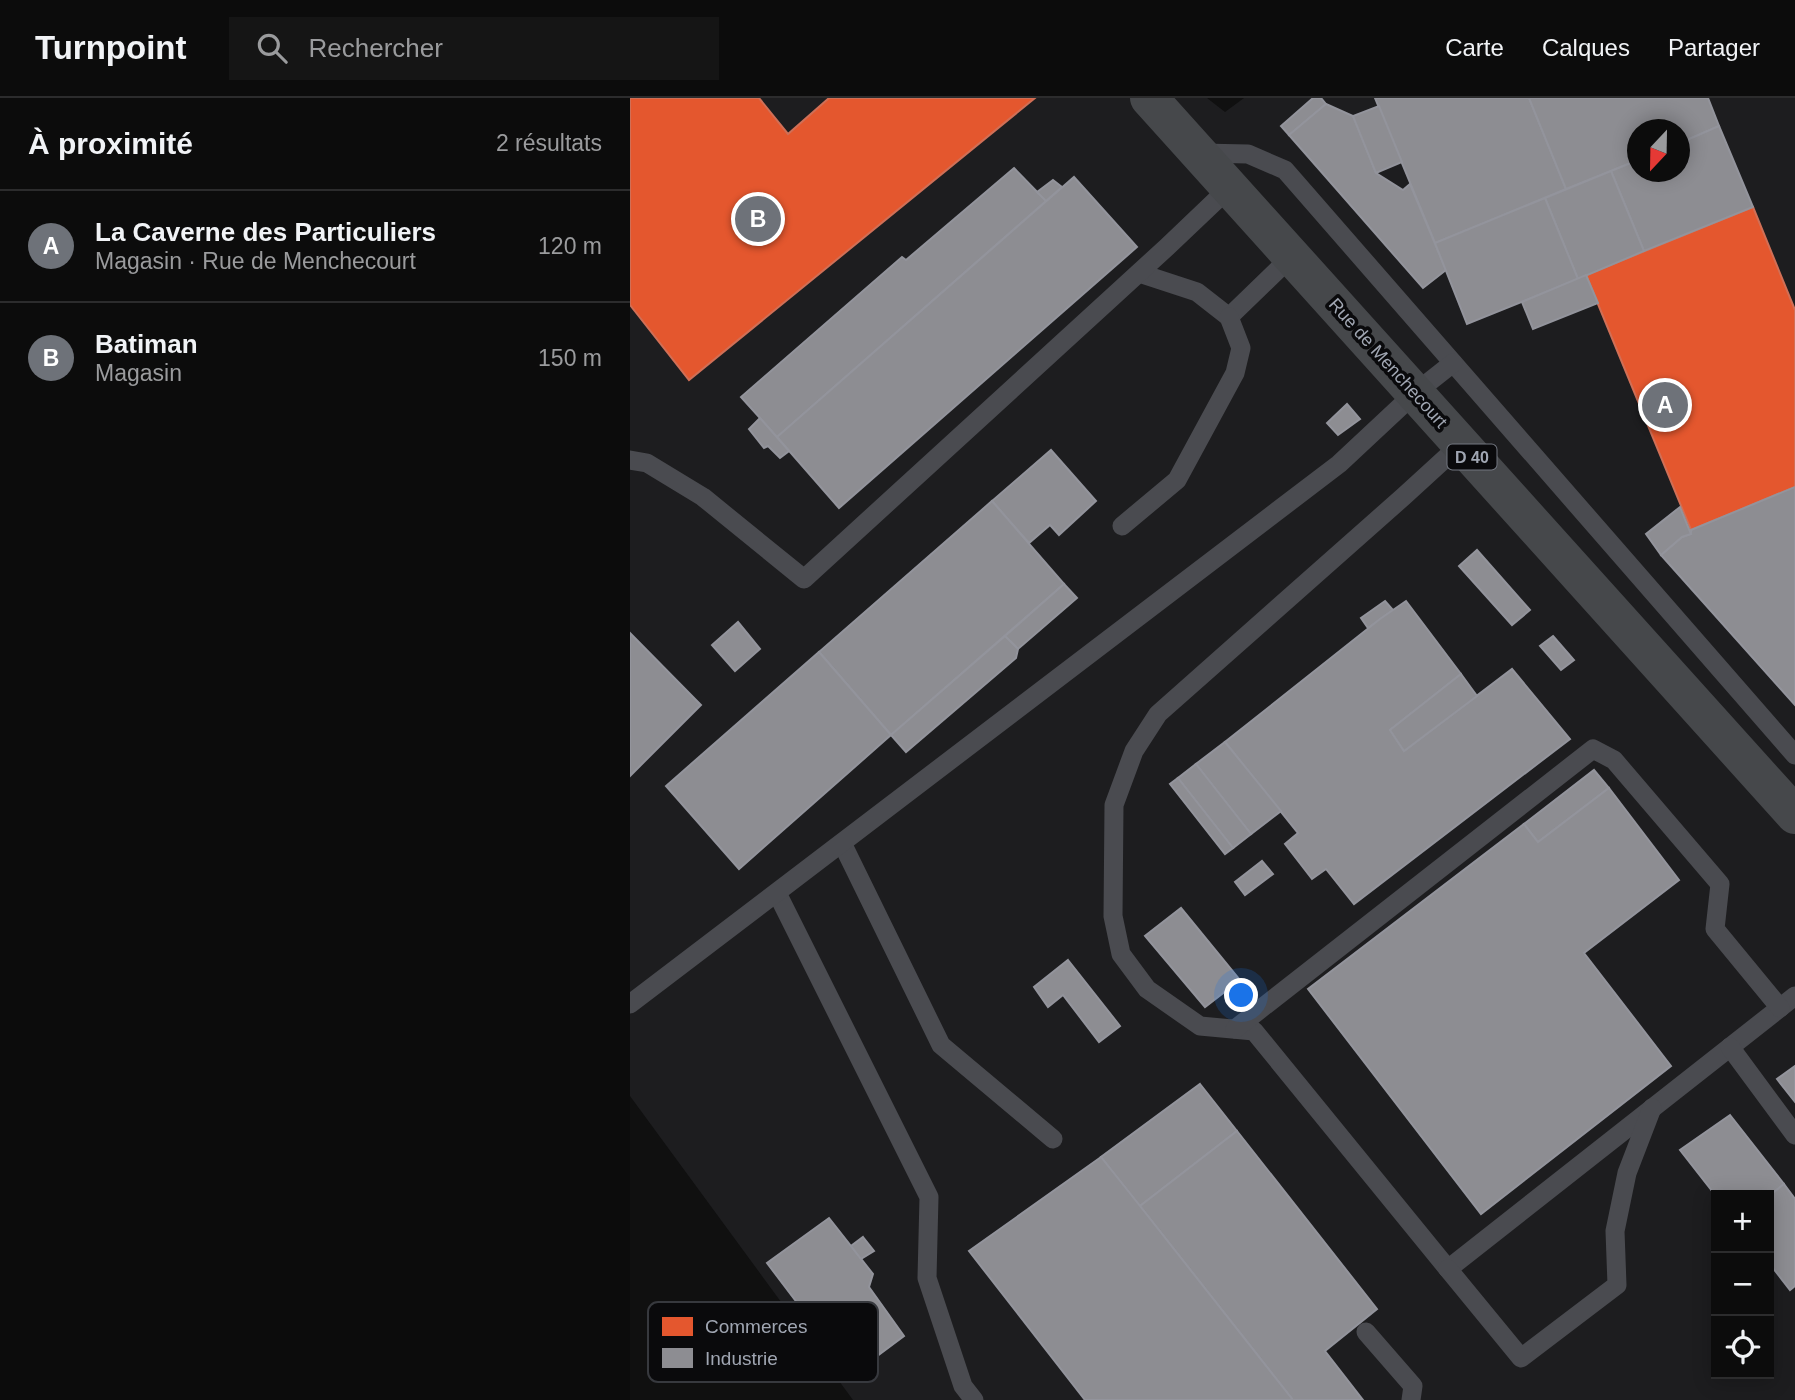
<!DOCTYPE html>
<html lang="fr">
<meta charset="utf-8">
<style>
body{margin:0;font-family:Arial,sans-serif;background:#151515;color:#f1f3f6}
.controls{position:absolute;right:21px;bottom:21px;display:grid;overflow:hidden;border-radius:0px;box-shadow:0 4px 18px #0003}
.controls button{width:63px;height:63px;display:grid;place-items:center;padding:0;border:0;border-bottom:2px solid #2c2c2d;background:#0c0c0c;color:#f1f3f6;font:35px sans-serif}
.compass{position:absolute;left:997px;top:21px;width:63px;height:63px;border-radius:50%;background:#0c0c0c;box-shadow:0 4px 18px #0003;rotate:202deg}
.you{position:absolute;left:612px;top:898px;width:24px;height:24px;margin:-18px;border:5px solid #fff;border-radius:50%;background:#1a73e8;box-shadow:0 0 0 10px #1a73e833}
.badge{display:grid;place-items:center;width:46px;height:46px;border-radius:50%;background:#6e7279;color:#fff;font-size:23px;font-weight:700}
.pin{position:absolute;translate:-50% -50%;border:4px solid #fff;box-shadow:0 2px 7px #0006}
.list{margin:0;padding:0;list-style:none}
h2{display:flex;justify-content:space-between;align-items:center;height:91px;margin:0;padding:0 28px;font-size:30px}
h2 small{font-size:23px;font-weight:400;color:#9a9b9d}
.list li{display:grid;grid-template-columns:46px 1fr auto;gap:21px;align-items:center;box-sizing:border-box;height:112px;padding:0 28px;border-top:2px solid #2c2c2d}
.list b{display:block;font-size:26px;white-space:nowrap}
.list p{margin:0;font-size:23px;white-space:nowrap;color:#9a9b9d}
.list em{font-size:23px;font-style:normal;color:#9a9b9d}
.icon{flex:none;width:38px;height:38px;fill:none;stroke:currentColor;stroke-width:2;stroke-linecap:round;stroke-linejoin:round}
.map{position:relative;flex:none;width:1165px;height:1302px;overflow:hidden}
header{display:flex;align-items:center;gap:42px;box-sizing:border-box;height:98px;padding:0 35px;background:#0c0c0c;border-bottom:2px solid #2c2c2d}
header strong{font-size:33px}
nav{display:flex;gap:38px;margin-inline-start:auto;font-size:24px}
.search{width:490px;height:63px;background:#151515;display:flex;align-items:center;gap:18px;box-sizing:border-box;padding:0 24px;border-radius:0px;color:#9a9b9d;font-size:26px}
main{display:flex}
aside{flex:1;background:#0c0c0c}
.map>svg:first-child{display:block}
</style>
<header>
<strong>Turnpoint</strong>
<div class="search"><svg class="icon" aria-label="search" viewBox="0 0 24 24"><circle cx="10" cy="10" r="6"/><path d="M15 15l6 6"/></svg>Rechercher</div>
<nav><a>Carte</a><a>Calques</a><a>Partager</a></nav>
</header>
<main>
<aside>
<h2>À proximité<small>2 résultats</small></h2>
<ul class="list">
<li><span class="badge">A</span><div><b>La Caverne des Particuliers</b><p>Magasin · Rue de Menchecourt</p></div><em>120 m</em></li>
<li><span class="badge">B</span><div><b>Batiman</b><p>Magasin</p></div><em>150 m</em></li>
</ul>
</aside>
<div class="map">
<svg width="1165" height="1302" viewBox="0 0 1165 1302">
<rect width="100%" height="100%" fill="#101010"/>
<path fill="#1d1d1f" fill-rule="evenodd" d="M0,0H577L595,14L614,0H1165V1302H223L0,998ZM1008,32H1050V74H1008ZM1086,1097H1139V1276H1086Z"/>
<g fill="#e4572e" stroke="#d06f56" stroke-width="2">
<path d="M0,0H129L158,36L199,0H405L59,282L0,207Z"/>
<path d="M1123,109L1165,212V389L1061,432L956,177Z"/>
</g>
<g fill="#8d8d92" stroke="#93949c" stroke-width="2">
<path d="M683,0H691L696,6L659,37L651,28Z"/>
<path d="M745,0H899L936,91L805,145Z"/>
<path d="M899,0H1078L1089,28L1050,45V32H1008V62L936,91Z"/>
<path d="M696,6L723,18L746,75L773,92L780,86L816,172L793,190L659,37Z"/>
<path d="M749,8L772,64L746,75L723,18Z"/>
<path d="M1089,28L1123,109L1014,153L981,73L1008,62V74H1050V45Z"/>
<path d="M384,70L416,103L147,339L111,299L272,159L276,162Z"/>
<path d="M981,73L1014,153L948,181L915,100Z"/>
<path d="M444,79L507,149L209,410L147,339Z"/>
<path d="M423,82L432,89L416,103L407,94Z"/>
<path d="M915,100L948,181L837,226L805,145Z"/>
<path d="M956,177L968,205L903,231L892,204Z"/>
<path d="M717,306L730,321L708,337L697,325Z"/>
<path d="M130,320L159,353L150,360L138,348L134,350L119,331Z"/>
<path d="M421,352L466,403L429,437L420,427L399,445L362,403Z"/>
<path d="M1165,389V607L1031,457L1052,439L1061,436V432Z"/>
<path d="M362,403L434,486L261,637L189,554Z"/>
<path d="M1050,409L1061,436L1052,439L1031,457L1016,436Z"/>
<path d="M847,452L900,512L882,527L829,468Z"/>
<path d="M434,486L447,500L388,551L375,538Z"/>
<path d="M755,503L763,512L738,530L731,520Z"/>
<path d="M776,503L831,576L760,632L774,653L882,571L940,641L724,806L696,771L682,781L655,746L668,735L595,644L750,521Z"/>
<path d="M108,524L130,551L105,573L82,547Z"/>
<path d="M0,535L71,607L0,678Z"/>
<path d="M375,538L388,551L386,560L276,654L261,637Z"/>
<path d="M923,538L944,562L931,572L910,548Z"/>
<path d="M189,554L261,637L109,771L36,688Z"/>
<path d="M831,576L847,598L774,653L760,632Z"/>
<path d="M595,644L651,713L621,736L566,666Z"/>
<path d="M566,666L621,736L603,750L548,680Z"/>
<path d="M964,672L979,690L908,744L894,726Z"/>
<path d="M548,680L603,750L595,756L540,686Z"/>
<path d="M979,690L1049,782L954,855L1041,968L851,1116L678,891L894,726L908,744Z"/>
<path d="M632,763L643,776L615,797L605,784Z"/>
<path d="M551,810L610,882L575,909L515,838Z"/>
<path d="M438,862L490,928L469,944L433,897L418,909L404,889Z"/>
<path d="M1165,968V1004L1147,981Z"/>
<path d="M570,986L607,1033L510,1108L471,1059Z"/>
<path d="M1100,1017L1154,1086L1139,1098H1086L1050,1052Z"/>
<path d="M607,1033L747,1211L695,1253L733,1302H663L510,1108Z"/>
<path d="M471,1059L510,1108L663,1302H455L339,1153Z"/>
<path d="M1154,1086L1165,1101V1188L1160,1192L1139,1165V1098Z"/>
<path d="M199,1120L243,1176L239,1189L274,1238L227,1273L193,1228L187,1231L137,1165Z"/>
<path d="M233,1139L244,1153L231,1161L221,1148Z"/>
</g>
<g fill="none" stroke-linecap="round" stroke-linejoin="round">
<g stroke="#4a4b50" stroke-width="19">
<path d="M571,55L618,56L655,72L1165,657"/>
<path d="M509,175L567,194L599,219L662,158"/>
<path d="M831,346L773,399L528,616L504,653L484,707L483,818L491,856L517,891L570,928L624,933L818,1171L1165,898"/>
<path d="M0,362L17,365L73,399L174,481L537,149L600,89"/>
<path d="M492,428L547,382L605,275L611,250L599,219"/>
<path d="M212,745L311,947L423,1041"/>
<path d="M147,795L299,1099L297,1180L333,1288L344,1302"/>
<path d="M0,906L709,366L785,295L823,265"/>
<path d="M605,931L963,651L984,662L1090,786L1085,831L1150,910"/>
<path d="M1100,949L1165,1037"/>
<path d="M818,1171L891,1260L987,1187L985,1133L997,1075L1022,1010"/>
<path d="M736,1234L783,1288L781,1302"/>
</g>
<path stroke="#46484b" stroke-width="38" d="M519,0L1165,717"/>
</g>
<g text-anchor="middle" stroke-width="7" stroke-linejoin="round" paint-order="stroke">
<rect fill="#0a0a0c" stroke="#737780" stroke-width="2" x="817.5" y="346.5" width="49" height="25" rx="5"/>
<g font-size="16" font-weight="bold" fill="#a0a6b2">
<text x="842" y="365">D 40</text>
</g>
<g font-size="18" fill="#a0a6b2" stroke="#0a0a0c">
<text transform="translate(758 265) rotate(48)" y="6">Rue de Menchecourt</text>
</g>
</g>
<rect x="18" y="1204" width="230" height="80" rx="10" fill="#0a0a0c" stroke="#37393e" stroke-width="2"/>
<rect x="32" y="1219" width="31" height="19" fill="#e4572e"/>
<rect x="32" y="1250" width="31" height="20" fill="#8d8d92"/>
<g font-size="19" fill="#a0a6b2">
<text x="75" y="1235">Commerces</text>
<text x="75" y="1267">Industrie</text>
</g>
</svg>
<div class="controls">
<button>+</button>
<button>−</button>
<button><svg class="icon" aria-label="locate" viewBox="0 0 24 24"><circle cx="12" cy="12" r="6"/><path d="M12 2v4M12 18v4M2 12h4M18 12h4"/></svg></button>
</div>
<svg class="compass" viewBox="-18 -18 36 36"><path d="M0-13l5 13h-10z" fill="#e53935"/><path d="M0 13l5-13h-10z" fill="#9a9b9d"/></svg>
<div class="you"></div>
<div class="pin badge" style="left:1035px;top:307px">A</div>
<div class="pin badge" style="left:128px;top:121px">B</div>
</div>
</main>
